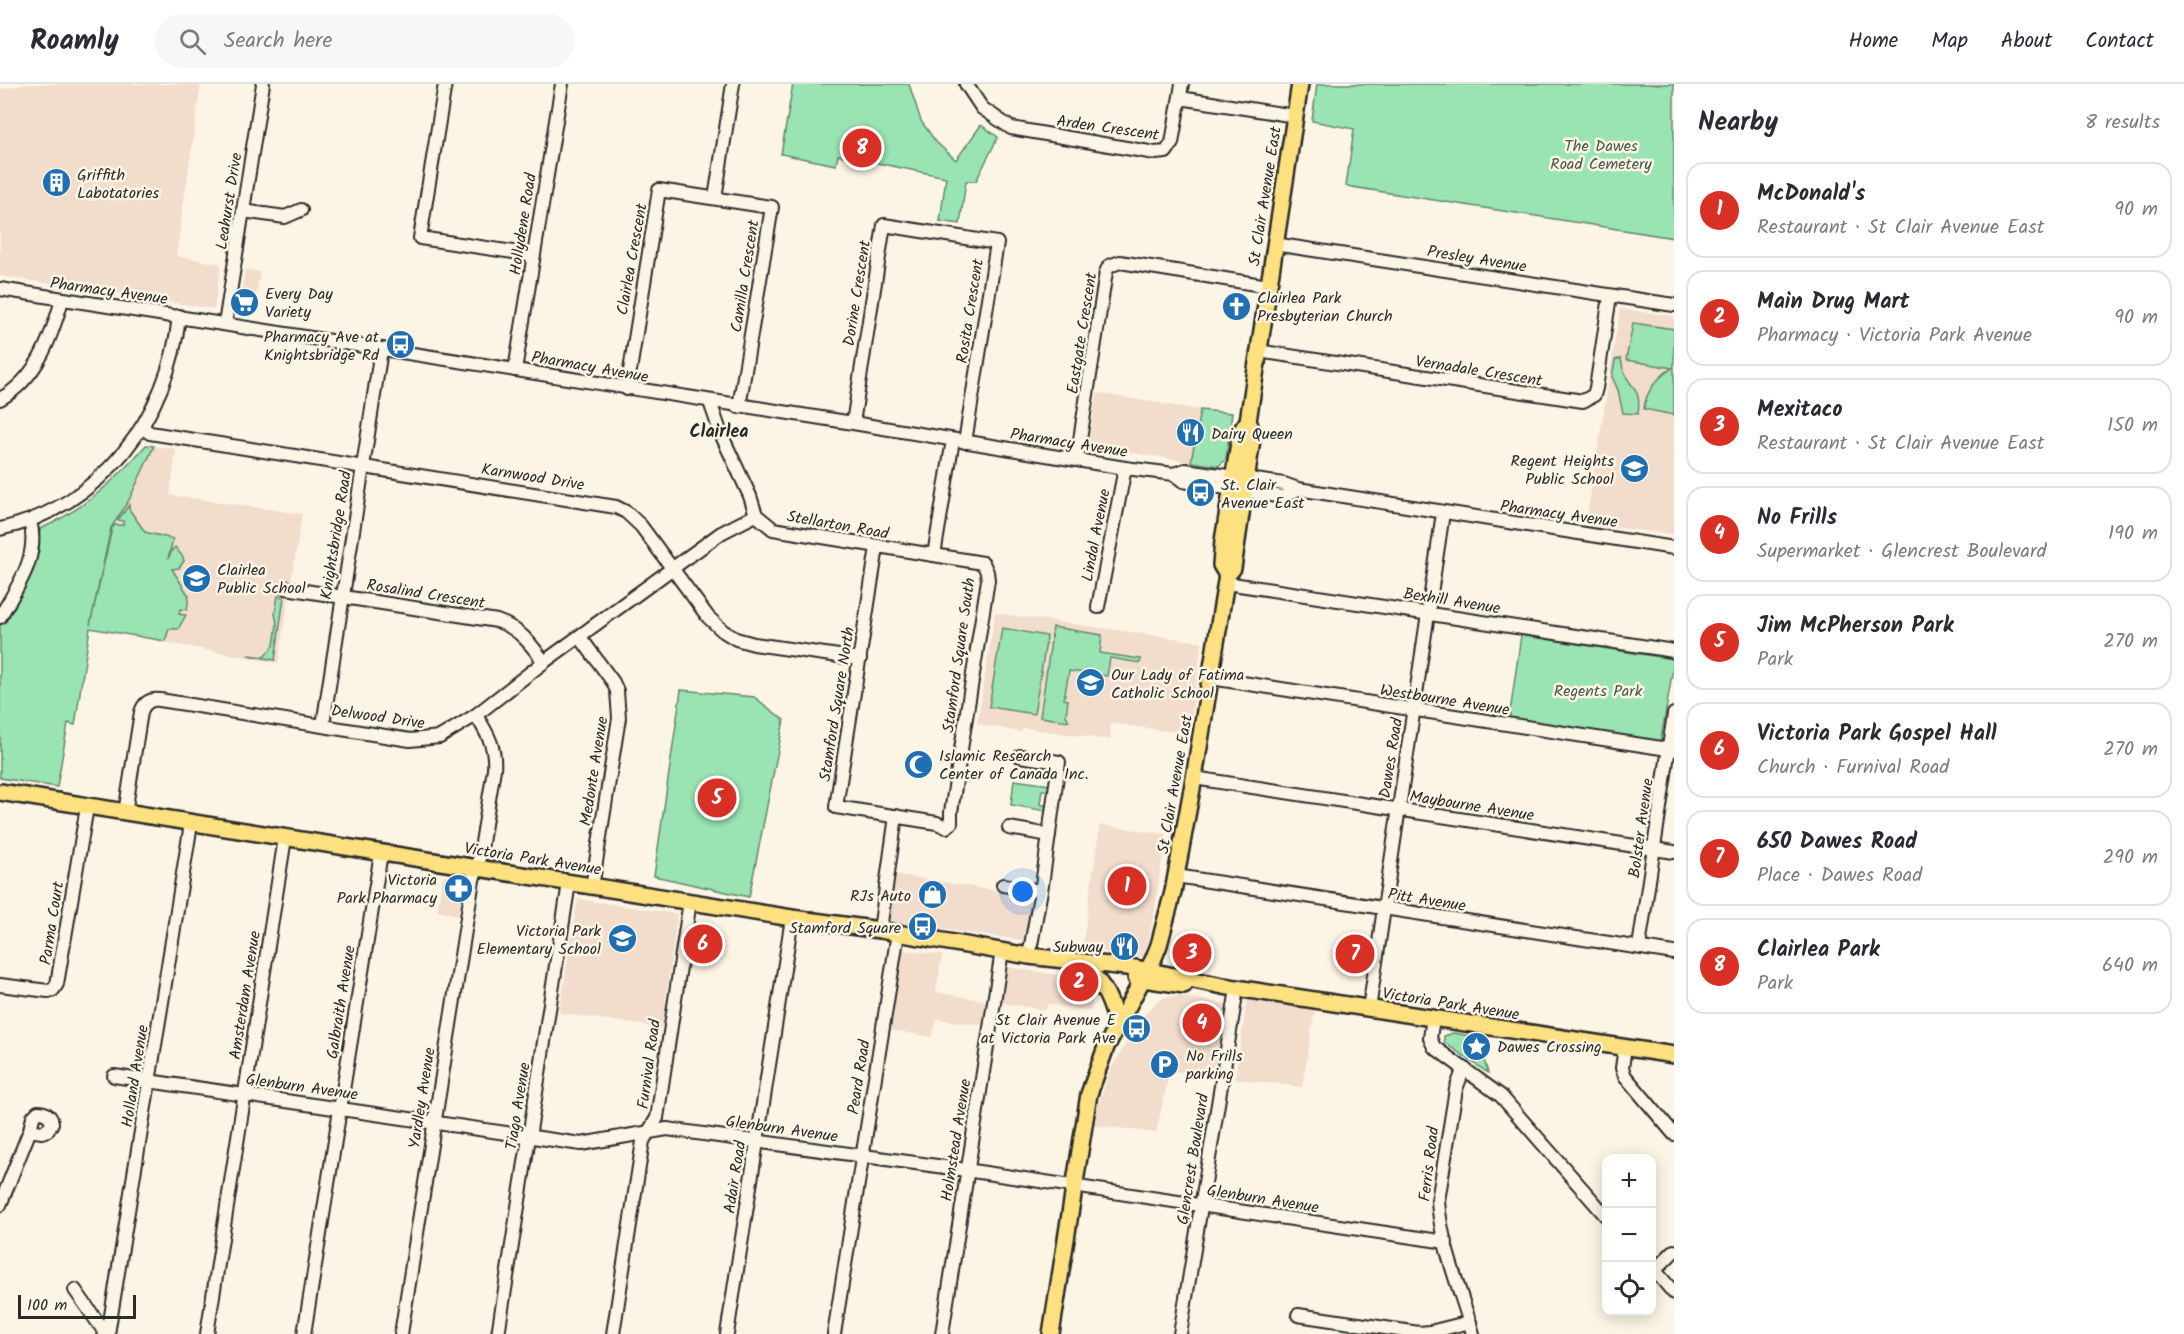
<!DOCTYPE html>
<meta charset="utf-8">
<style>
body{margin:0;font-family:Kalam,sans-serif;background:#f7f7f7;color:#2b2b33}
.controls{position:absolute;right:18px;bottom:18px;display:grid;overflow:hidden;border-radius:12px;box-shadow:0 3px 15px #0003}
.controls button{width:54px;height:54px;display:grid;place-items:center;padding:0;border:0;border-bottom:2px solid #e1e1e2;background:#fff;color:#2b2b33;font:30px sans-serif}
.scale{position:absolute;left:18px;bottom:15px;width:118px;box-sizing:border-box;padding-left:6px;border:3px solid #2b2b2b;border-top:0;font-size:16px;line-height:21px;white-space:nowrap;color:#2b2b2b;-webkit-text-stroke:4px #fcf5e5;paint-order:stroke}
.you{position:absolute;left:1023px;top:808px;width:21px;height:21px;margin:-15px;border:4px solid #fff;border-radius:50%;background:#1a73e8;box-shadow:0 0 0 9px #1a73e833}
.badge{display:grid;place-items:center;width:39px;height:39px;border-radius:50%;background:#d93025;color:#fff;font-size:20px;font-weight:700}
.pin{position:absolute;translate:-50% -50%;border:3px solid #fff;box-shadow:0 2px 6px #0006}
.list{margin:0;padding:0;list-style:none}
h2{display:flex;justify-content:space-between;align-items:center;height:78px;margin:0;padding:0 24px;font-size:26px}
h2 small{font-size:20px;font-weight:400;color:#7c7c81}
.list li{display:grid;grid-template-columns:39px 1fr auto;gap:18px;align-items:center;box-sizing:border-box;height:96px;margin:0 12px 12px;padding:0 12px;border:2px solid #e1e1e2;border-radius:18px}
.list b{display:block;font-size:22px;white-space:nowrap}
.list p{margin:0;font-size:20px;white-space:nowrap;color:#7c7c81}
.list em{font-size:20px;font-style:normal;color:#7c7c81}
.icon{flex:none;width:33px;height:33px;fill:none;stroke:currentColor;stroke-width:2;stroke-linecap:round;stroke-linejoin:round}
.map{position:relative;flex:none;width:1674px;height:1250px;overflow:hidden}
header{display:flex;align-items:center;gap:36px;box-sizing:border-box;height:84px;padding:0 30px;background:#fff;border-bottom:2px solid #e1e1e2}
header strong{font-size:28px}
nav{display:flex;gap:33px;margin-inline-start:auto;font-size:21px}
.search{width:420px;height:54px;background:#f7f7f7;display:flex;align-items:center;gap:15px;box-sizing:border-box;padding:0 21px;border-radius:33px;color:#7c7c81;font-size:22px}
main{display:flex}
aside{flex:1;background:#fff}
.map>svg:first-child{display:block}
</style>
<header>
<strong>Roamly</strong>
<div class="search"><svg class="icon" aria-label="search" viewBox="0 0 24 24"><circle cx="10" cy="10" r="6"/><path d="M15 15l6 6"/></svg>Search here</div>
<nav><a>Home</a><a>Map</a><a>About</a><a>Contact</a></nav>
</header>
<main>
<div class="map">
<svg width="1674" height="1250" viewBox="0 0 1674 1250">
<rect width="100%" height="100%" fill="#fcf5e5"/>
<filter id="ink" filterUnits="userSpaceOnUse"><feTurbulence type="fractalNoise" baseFrequency=".0167" numOctaves="2"/><feDisplacementMap in="SourceGraphic" scale="12" xChannelSelector="R" yChannelSelector="G"/><feConvolveMatrix kernelMatrix="1 2 1 2 8 2 1 2 1" color-interpolation-filters="sRGB"/></filter>
<g filter="url(#ink)">
<g fill="#f2dccc">
<path d="M29,0H201L176,172L221,180L214,225L0,192V5Z"/>
<path d="M245,185L260,188L253,229L239,227Z"/>
<path d="M1620,225L1674,232V451L1586,439Z"/>
<path d="M1097,309L1200,326L1191,378L1088,362Z"/>
<path d="M154,362L176,365L170,411L302,430L278,579L90,545L111,443L129,416Z"/>
<path d="M995,529L1202,558L1189,650L1110,639L1111,656L1023,644L1021,648L977,640Z"/>
<path d="M1100,741L1166,750L1154,830L1144,873L1082,865Z"/>
<path d="M894,790L1034,813L1026,857L890,838L888,832Z"/>
<path d="M443,792L464,795L459,831L437,827Z"/>
<path d="M578,815L677,830L662,944L559,929Z"/>
<path d="M1183,848L1214,853L1210,883L1179,880Z"/>
<path d="M902,866L942,871L936,908L986,917L982,941L937,935L932,953L889,946Z"/>
<path d="M1007,883L1095,897L1091,927L1047,920L1046,926L1001,919Z"/>
<path d="M1179,912L1226,920L1217,994L1170,986L1156,1049L1095,1041L1098,1021L1110,987L1139,936L1158,917L1165,913Z"/>
<path d="M1247,916L1315,926L1302,1003L1235,995Z"/>
</g>
<g fill="#9ae3b2" stroke="#62876e" stroke-width="1.5">
<path d="M793,0H909L921,37L936,58L956,76L981,41L998,53L976,97H966L960,140L940,137L946,93L838,71L836,81L781,70Z"/>
<path d="M1317,0H1674V154L1346,102L1354,45L1312,37Z"/>
<path d="M1633,239L1674,245V331L1644,325C1645,308 1658,293 1672,284L1626,276Z"/>
<path d="M1618,275H1621C1622,278 1622,282 1623,285C1630,306 1642,302 1638,330L1623,329L1618,306L1612,293L1615,276Z"/>
<path d="M1200,326L1232,329L1226,375L1219,382L1191,378Z"/>
<path d="M146,361L154,362L129,416L111,444L90,541L112,444L115,441H123V437L118,436L129,421V425L145,448L173,455L168,475L172,466L175,463L183,473L184,477L179,484L172,485L189,512L187,526L180,525L179,530L186,531L178,545H169L165,557L90,544L75,641L68,639L57,703L0,694V542L33,482L38,469L40,445C83,426 116,396 146,361Z"/>
<path d="M278,512L284,513L275,576L248,571L264,573L274,561L277,540L275,529Z"/>
<path d="M1053,543L1102,551L1100,569L1141,575L1140,579L1110,574L1107,592L1069,587L1064,615L1068,616L1066,631L1069,637L1040,633Z"/>
<path d="M1002,544L1047,552L1034,630L989,623Z"/>
<path d="M1521,551L1672,575L1674,578L1661,656L1658,658L1509,636Z"/>
<path d="M681,606L754,613L784,636L749,813L654,792Z"/>
<path d="M1014,696L1050,701L1049,706H1042L1040,720L1047,722L1046,727L1011,721Z"/>
<path d="M1453,949L1477,953L1488,989L1444,958V952Z"/>
</g>
<g fill="none" stroke-linecap="round" stroke-linejoin="round">
<defs>
<g id="minor">
<path d="M445,0L420,154L533,171"/>
<path d="M966,0L982,24L1011,44L1155,69L1166,68L1172,59L1182,0"/>
<path d="M1180,14L1295,32"/>
<path d="M715,114L733,0"/>
<path d="M243,127L285,133L301,126"/>
<path d="M1274,160L1674,221"/>
<path d="M0,205L853,339L1125,384L1174,390L1185,386L1284,400L1298,405L1674,464"/>
<path d="M225,240L263,0"/>
<path d="M1258,267L1583,317L1594,311L1596,304L1610,212"/>
<path d="M515,286L562,0"/>
<path d="M627,305L659,106L764,122L772,123L739,323"/>
<path d="M0,315C37,295 51,254 62,216"/>
<path d="M710,318L721,350L750,412L756,431L773,445L983,479L987,488L988,496L951,728V739L946,743L937,739L836,723L877,463"/>
<path d="M853,339L884,141L997,159L965,358"/>
<path d="M143,344L150,349L616,423L626,428L641,442L708,533L723,547L736,555L754,560L860,575"/>
<path d="M1077,375L1106,188L1109,182L1120,178L1268,202"/>
<path d="M1174,390L1183,397L1283,413L1298,405"/>
<path d="M0,445C101,423 169,333 179,232"/>
<path d="M934,471L953,356"/>
<path d="M1226,499L1674,567"/>
<path d="M286,504L497,537C519,544 531,560 544,578"/>
<path d="M1098,523L1125,384"/>
<path d="M0,533C17,503 40,473 30,437"/>
<path d="M580,553L613,598L617,607L619,634L592,803"/>
<path d="M1211,594L1674,666"/>
<path d="M323,641L381,266"/>
<path d="M1020,672L1059,678L1042,801L1029,872"/>
<path d="M1194,694L1674,768"/>
<path d="M125,729L141,628C144,619 150,615 160,616L410,656L440,653L476,631L544,578L721,449L756,431"/>
<path d="M1009,744L1049,751"/>
<path d="M1176,792L1674,869"/>
<path d="M1003,801L1041,807"/>
<path d="M880,846L896,732"/>
<path d="M1639,863L1674,630"/>
<path d="M0,901L48,907L53,906L57,900L87,723"/>
<path d="M1369,925L1443,429"/>
<path d="M1433,934L1430,954L1434,963L1501,1012L1606,1132"/>
<path d="M1625,963L1622,984L1625,992L1674,1050"/>
<path d="M1464,984L1456,1005L1438,1117C1441,1162 1461,1207 1473,1250"/>
<path d="M114,992L581,1060L667,1045L959,1085L1446,1158"/>
<path d="M0,1121L30,1046L33,1033L38,1028C45,1028 51,1031 52,1039L48,1046L42,1048L30,1046"/>
<path d="M1652,1183L1674,1209"/>
<path d="M1655,1186L1674,1167"/>
<path d="M75,1206L106,1250"/>
<path d="M1298,1231L1419,1249L1430,1248L1470,1238"/>
<path d="M108,1250L191,740"/>
<path d="M207,1250L285,754"/>
<path d="M304,1250L381,769"/>
<path d="M401,1250L473,796L480,771L494,685C496,663 487,649 476,631"/>
<path d="M498,1250L569,799"/>
<path d="M613,1250L643,1057L657,1034L690,817"/>
<path d="M727,1250L792,834"/>
<path d="M834,1250L898,849"/>
<path d="M942,1250L1002,867"/>
<path d="M1180,1250L1237,905"/>
</g>
<g id="major">
<path d="M1227,491L1221,481L1223,457L1241,347L1248,337L1300,0"/>
<path d="M0,708L792,834L880,846L1029,872L1135,884L1223,902L1674,971"/>
<path d="M1086,884C1105,902 1111,917 1117,941"/>
<path d="M1136,894L1184,901"/>
<path d="M1051,1250L1089,1010L1106,963L1153,876L1159,861L1173,808L1194,694L1227,491L1233,484L1253,349L1248,337"/>
</g>
</defs>
<use href="#minor" stroke="#2b2b2b" stroke-width="16"/>
<use href="#major" stroke="#2b2b2b" stroke-width="20"/>
<use href="#minor" stroke="#fcf5e5" stroke-width="12"/>
<use href="#major" stroke="#fde080" stroke-width="15"/>
</g>
</g>
<defs>
<symbol id="building-disc" viewBox="-11 -11 22 22"><circle r="9.5" fill="#1f6fb2" stroke="#fcf5e5"/><path d="M-4-6H4V6H1V3H-1V6H-4ZM-2.5-4.3h1.7v1.8h-1.7ZM.8-4.3h1.7v1.8H.8ZM-2.5-1h1.7V.8h-1.7ZM.8-1h1.7V.8H.8Z" fill="#fff"/></symbol>
<symbol id="supermarket-disc" viewBox="-11 -11 22 22"><circle r="9.5" fill="#1f6fb2" stroke="#fcf5e5"/><path d="M-6-5.5h2.5l.6 2H6L4.5 2H-2.5L-4.4-4H-6ZM-1.5 3.2a1.3 1.3 0 1 0 .1 0ZM3 3.2a1.3 1.3 0 1 0 .1 0Z" fill="#fff"/></symbol>
<symbol id="church-disc" viewBox="-11 -11 22 22"><circle r="9.5" fill="#1f6fb2" stroke="#fcf5e5"/><path d="M-1.2-6h2.4v3.5h3.3v2.4h-3.3V6h-2.4V-.1h-3.3v-2.4h3.3Z" fill="#fff"/></symbol>
<symbol id="bus-disc" viewBox="-11 -11 22 22"><circle r="9.5" fill="#1f6fb2" stroke="#fcf5e5"/><path d="M-5-6H5V4H4V6H2V4H-2V6H-4V4H-5ZM-3.5-4V0h7V-4ZM-3.5 1.2v1.5H-2V1.2ZM2 1.2v1.5H3.5V1.2Z" fill="#fff"/></symbol>
<symbol id="restaurant-disc" viewBox="-11 -11 22 22"><circle r="9.5" fill="#1f6fb2" stroke="#fcf5e5"/><path d="M-5-6h1v4h1v-4h1v4h1v-4h1v5L-1.5 .5V6h-2V.5L-5-1ZM5-6V6H3V1.5H1.5Q1.5-4 5-6Z" fill="#fff"/></symbol>
<symbol id="school-disc" viewBox="-11 -11 22 22"><circle r="9.5" fill="#1f6fb2" stroke="#fcf5e5"/><path d="M0-5L7-2L0 1L-7-2ZM-4 1L0 2.5L4 1V4Q0 6-4 4Z" fill="#fff"/></symbol>
<symbol id="mosque-disc" viewBox="-11 -11 22 22"><circle r="9.5" fill="#1f6fb2" stroke="#fcf5e5"/><path d="M3.5-4.9A6 6 0 1 0 3.5 4.9A5 5 0 1 1 3.5-4.9Z" fill="#fff"/></symbol>
<symbol id="pharmacy-disc" viewBox="-11 -11 22 22"><circle r="9.5" fill="#1f6fb2" stroke="#fcf5e5"/><path d="M-2-6h4v4h4v4h-4v4h-4v-4h-4v-4h4Z" fill="#fff"/></symbol>
<symbol id="shop-disc" viewBox="-11 -11 22 22"><circle r="9.5" fill="#1f6fb2" stroke="#fcf5e5"/><path d="M-5-2.5h2.3a2.7 3.5 0 0 1 5.4 0H5L5.5 6h-11ZM-1.5-2.5h3a1.5 2.3 0 0 0-3 0Z" fill="#fff"/></symbol>
<symbol id="sight-disc" viewBox="-11 -11 22 22"><circle r="9.5" fill="#1f6fb2" stroke="#fcf5e5"/><path d="M0-6L1.8-2.2L6-1.7L2.9 1.2L3.7 5.4L0 3.3L-3.7 5.4L-2.9 1.2L-6-1.7L-1.8-2.2Z" fill="#fff"/></symbol>
<symbol id="parking-disc" viewBox="-11 -11 22 22"><circle r="9.5" fill="#1f6fb2" stroke="#fcf5e5"/><path d="M-3.5-5.5H1a3.5 3.5 0 0 1 0 7H-1V5.5H-3.5ZM-1-3.4V-.6H.8a1.4 1.4 0 0 0 0-2.8Z" fill="#fff"/></symbol>
</defs>
<g fill-rule="evenodd">
<use href="#building-disc" x="40" y="82" width="33" height="33"/>
<use href="#supermarket-disc" x="228" y="202" width="33" height="33"/>
<use href="#church-disc" x="1220" y="206" width="33" height="33"/>
<use href="#bus-disc" x="384" y="244" width="33" height="33"/>
<use href="#restaurant-disc" x="1174" y="332" width="33" height="33"/>
<use href="#school-disc" x="1618" y="368" width="33" height="33"/>
<use href="#bus-disc" x="1184" y="392" width="33" height="33"/>
<use href="#school-disc" x="180" y="478" width="33" height="33"/>
<use href="#school-disc" x="1074" y="582" width="33" height="33"/>
<use href="#mosque-disc" x="902" y="664" width="33" height="33"/>
<use href="#pharmacy-disc" x="442" y="788" width="33" height="33"/>
<use href="#shop-disc" x="916" y="794" width="33" height="33"/>
<use href="#bus-disc" x="906" y="826" width="33" height="33"/>
<use href="#school-disc" x="606" y="838" width="33" height="33"/>
<use href="#restaurant-disc" x="1108" y="846" width="33" height="33"/>
<use href="#bus-disc" x="1120" y="928" width="33" height="33"/>
<use href="#sight-disc" x="1460" y="946" width="33" height="33"/>
<use href="#parking-disc" x="1148" y="964" width="33" height="33"/>
</g>
<g text-anchor="middle" stroke-width="5" stroke-linejoin="round" paint-order="stroke">
<g font-size="16" fill="#2b2b2b" stroke="#fcf5e5">
<text transform="translate(1108 43) rotate(8)" y="6">Arden Crescent</text>
<text transform="translate(1264 112) rotate(-81)" y="6">St Clair Avenue East</text>
<text transform="translate(228 117) rotate(-81)" y="6">Leahurst Drive</text>
<text transform="translate(522 140) rotate(-81)" y="6">Hollydene Road</text>
<text transform="translate(1477 174) rotate(9)" y="6">Presley Avenue</text>
<text transform="translate(631 175) rotate(-80)" y="6">Clairlea Crescent</text>
<text transform="translate(744 192) rotate(-81)" y="6">Camilla Crescent</text>
<text transform="translate(109 206) rotate(8)" y="6">Pharmacy Avenue</text>
<text transform="translate(856 209) rotate(-81)" y="6">Dorine Crescent</text>
<text transform="translate(969 227) rotate(-81)" y="6">Rosita Crescent</text>
<text transform="translate(1081 249) rotate(-81)" y="6">Eastgate Crescent</text>
<text transform="translate(590 282) rotate(10)" y="6">Pharmacy Avenue</text>
<text transform="translate(1479 286) rotate(9)" y="6">Vernadale Crescent</text>
<text transform="translate(1069 358) rotate(9)" y="6">Pharmacy Avenue</text>
<text transform="translate(533 392) rotate(9)" y="6">Karnwood Drive</text>
<text transform="translate(1559 429) rotate(8)" y="6">Pharmacy Avenue</text>
<text transform="translate(838 440) rotate(10)" y="6">Stellarton Road</text>
<text transform="translate(335 451) rotate(-81)" y="6">Knightsbridge Road</text>
<text transform="translate(1095 451) rotate(-79)" y="6">Lindal Avenue</text>
<text transform="translate(426 509) rotate(9)" y="6">Rosalind Crescent</text>
<text transform="translate(1452 516) rotate(9)" y="6">Bexhill Avenue</text>
<text transform="translate(958 571) rotate(-82)" y="6">Stamford Square South</text>
<text transform="translate(1445 615) rotate(9)" y="6">Westbourne Avenue</text>
<text transform="translate(836 620) rotate(-81)" y="6">Stamford Square North</text>
<text transform="translate(378 632) rotate(8)" y="6">Delwood Drive</text>
<text transform="translate(1390 674) rotate(-81)" y="6">Dawes Road</text>
<text transform="translate(593 687) rotate(-81)" y="6">Medonte Avenue</text>
<text transform="translate(1174 700) rotate(-80)" y="6">St Clair Avenue East</text>
<text transform="translate(1472 721) rotate(9)" y="6">Maybourne Avenue</text>
<text transform="translate(1640 744) rotate(-82)" y="6">Bolster Avenue</text>
<text transform="translate(533 774) rotate(9)" y="6">Victoria Park Avenue</text>
<text transform="translate(1427 815) rotate(9)" y="6">Pitt Avenue</text>
<text transform="translate(51 839) rotate(-81)" y="6">Parma Court</text>
<text transform="translate(244 911) rotate(-81)" y="6">Amsterdam Avenue</text>
<text transform="translate(340 918) rotate(-81)" y="6">Galbraith Avenue</text>
<text transform="translate(1451 919) rotate(9)" y="6">Victoria Park Avenue</text>
<text transform="translate(648 980) rotate(-82)" y="6">Furnival Road</text>
<text transform="translate(134 992) rotate(-81)" y="6">Holland Avenue</text>
<text transform="translate(858 993) rotate(-81)" y="6">Peard Road</text>
<text transform="translate(302 1002) rotate(8)" y="6">Glenburn Avenue</text>
<text transform="translate(421 1014) rotate(-81)" y="6">Yardley Avenue</text>
<text transform="translate(517 1022) rotate(-81)" y="6">Tiago Avenue</text>
<text transform="translate(782 1044) rotate(8)" y="6">Glenburn Avenue</text>
<text transform="translate(955 1056) rotate(-81)" y="6">Holmstead Avenue</text>
<text transform="translate(1192 1075) rotate(-81)" y="6">Glencrest Boulevard</text>
<text transform="translate(1428 1080) rotate(-83)" y="6">Ferris Road</text>
<text transform="translate(734 1093) rotate(-81)" y="6">Adair Road</text>
<text transform="translate(1263 1114) rotate(9)" y="6">Glenburn Avenue</text>
</g>
<g font-size="16" fill="#47594d" stroke="#fcf5e5">
<text x="1601" y="67">The Dawes<tspan x="1601" dy="18">Road Cemetery</tspan></text>
<text x="1598" y="612">Regents Park</text>
</g>
<g font-size="16" fill="#2b2b2b" stroke="#fcf5e5" text-anchor="start">
<text x="77" y="96">Griffith<tspan x="77" dy="18">Labotatories</tspan></text>
<text x="265" y="215">Every Day<tspan x="265" dy="18">Variety</tspan></text>
<text x="1257" y="219">Clairlea Park<tspan x="1257" dy="18">Presbyterian Church</tspan></text>
<text x="379" y="258" text-anchor="end">Pharmacy Ave at<tspan x="379" dy="18">Knightsbridge Rd</tspan></text>
<text x="1211" y="355">Dairy Queen</text>
<text x="1614" y="382" text-anchor="end">Regent Heights<tspan x="1614" dy="18">Public School</tspan></text>
<text x="1221" y="406">St. Clair<tspan x="1221" dy="18">Avenue East</tspan></text>
<text x="217" y="491">Clairlea<tspan x="217" dy="18">Public School</tspan></text>
<text x="1111" y="596">Our Lady of Fatima<tspan x="1111" dy="18">Catholic School</tspan></text>
<text x="939" y="677">Islamic Research<tspan x="939" dy="18">Center of Canada Inc.</tspan></text>
<text x="437" y="801" text-anchor="end">Victoria<tspan x="437" dy="18">Park Pharmacy</tspan></text>
<text x="911" y="817" text-anchor="end">RJs Auto</text>
<text x="901" y="849" text-anchor="end">Stamford Square</text>
<text x="601" y="852" text-anchor="end">Victoria Park<tspan x="601" dy="18">Elementary School</tspan></text>
<text x="1103" y="868" text-anchor="end">Subway</text>
<text x="1116" y="941" text-anchor="end">St Clair Avenue E<tspan x="1116" dy="18">at Victoria Park Ave</tspan></text>
<text x="1497" y="968">Dawes Crossing</text>
<text x="1186" y="977">No Frills<tspan x="1186" dy="18">parking</tspan></text>
</g>
<g font-size="18" font-weight="bold" fill="#2b2b2b" stroke="#fcf5e5">
<text x="719" y="353">Clairlea</text>
</g>
</g>
</svg>
<div class="controls">
<button>+</button>
<button>−</button>
<button><svg class="icon" aria-label="locate" viewBox="0 0 24 24"><circle cx="12" cy="12" r="6"/><path d="M12 2v4M12 18v4M2 12h4M18 12h4"/></svg></button>
</div>
<div class="scale">100 m</div>
<div class="you"></div>
<div class="pin badge" style="left:1127px;top:802px">1</div>
<div class="pin badge" style="left:1079px;top:898px">2</div>
<div class="pin badge" style="left:1192px;top:869px">3</div>
<div class="pin badge" style="left:1202px;top:939px">4</div>
<div class="pin badge" style="left:717px;top:714px">5</div>
<div class="pin badge" style="left:703px;top:860px">6</div>
<div class="pin badge" style="left:1355px;top:870px">7</div>
<div class="pin badge" style="left:862px;top:64px">8</div>
</div>
<aside>
<h2>Nearby<small>8 results</small></h2>
<ul class="list">
<li><span class="badge">1</span><div><b>McDonald's</b><p>Restaurant · St Clair Avenue East</p></div><em>90 m</em></li>
<li><span class="badge">2</span><div><b>Main Drug Mart</b><p>Pharmacy · Victoria Park Avenue</p></div><em>90 m</em></li>
<li><span class="badge">3</span><div><b>Mexitaco</b><p>Restaurant · St Clair Avenue East</p></div><em>150 m</em></li>
<li><span class="badge">4</span><div><b>No Frills</b><p>Supermarket · Glencrest Boulevard</p></div><em>190 m</em></li>
<li><span class="badge">5</span><div><b>Jim McPherson Park</b><p>Park</p></div><em>270 m</em></li>
<li><span class="badge">6</span><div><b>Victoria Park Gospel Hall</b><p>Church · Furnival Road</p></div><em>270 m</em></li>
<li><span class="badge">7</span><div><b>650 Dawes Road</b><p>Place · Dawes Road</p></div><em>290 m</em></li>
<li><span class="badge">8</span><div><b>Clairlea Park</b><p>Park</p></div><em>640 m</em></li>
</ul>
</aside>
</main>
